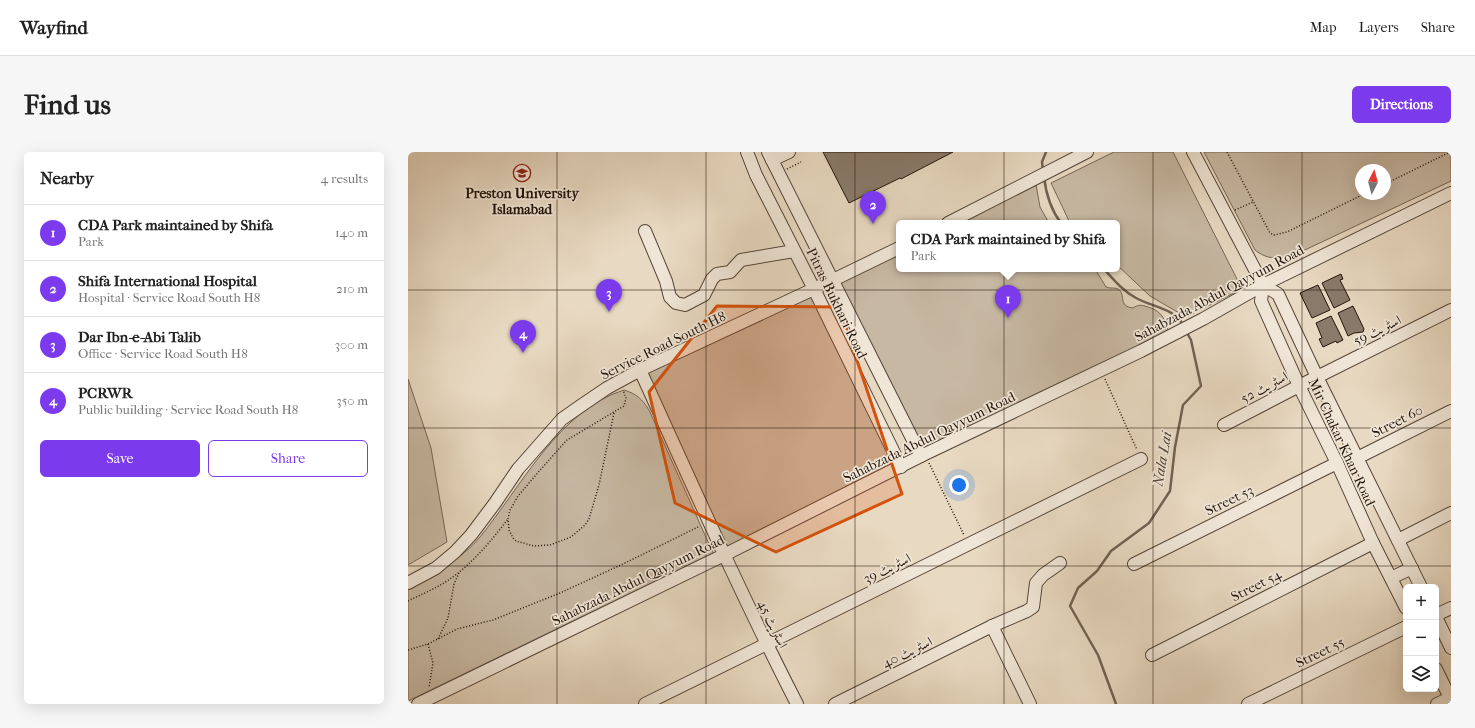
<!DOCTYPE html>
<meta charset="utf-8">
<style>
body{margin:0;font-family:"IM FELL French Canon",Amiri,serif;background:#f6f6f6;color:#222}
.controls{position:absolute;right:12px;bottom:12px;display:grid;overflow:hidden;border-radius:6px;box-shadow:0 4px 16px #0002}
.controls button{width:36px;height:36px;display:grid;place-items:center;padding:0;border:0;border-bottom:1px solid #e0e0e0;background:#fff;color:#222;font:20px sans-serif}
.compass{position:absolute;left:947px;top:12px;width:36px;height:36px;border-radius:50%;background:#fff;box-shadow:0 4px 16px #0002;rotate:6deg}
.you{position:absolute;left:551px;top:333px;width:14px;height:14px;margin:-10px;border:3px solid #fff;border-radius:50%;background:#1a73e8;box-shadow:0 0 0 6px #1a73e833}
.badge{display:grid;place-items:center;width:26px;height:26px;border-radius:50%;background:#7c3aed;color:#fff;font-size:13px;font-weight:700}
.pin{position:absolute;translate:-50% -33px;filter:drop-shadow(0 1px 2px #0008)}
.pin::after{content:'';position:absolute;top:21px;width:14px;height:12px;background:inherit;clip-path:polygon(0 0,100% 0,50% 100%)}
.popup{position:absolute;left:488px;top:68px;width:224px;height:52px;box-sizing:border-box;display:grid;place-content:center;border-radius:6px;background:#fff;filter:drop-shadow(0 1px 3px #0005);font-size:13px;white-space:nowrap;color:#767676}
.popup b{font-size:15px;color:#222}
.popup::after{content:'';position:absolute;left:50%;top:100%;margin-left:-8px;border:8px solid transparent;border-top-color:#fff}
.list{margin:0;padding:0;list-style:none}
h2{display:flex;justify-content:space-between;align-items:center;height:52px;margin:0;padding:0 16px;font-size:17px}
h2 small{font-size:13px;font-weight:400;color:#767676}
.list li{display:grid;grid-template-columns:26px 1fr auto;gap:12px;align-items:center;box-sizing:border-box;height:56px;padding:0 16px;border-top:1px solid #e0e0e0}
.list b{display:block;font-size:15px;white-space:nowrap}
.list p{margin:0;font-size:13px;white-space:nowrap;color:#767676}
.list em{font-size:13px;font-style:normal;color:#767676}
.actions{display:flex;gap:8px;padding:12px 16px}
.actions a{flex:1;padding:9px 0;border:1px solid #7c3aed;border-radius:6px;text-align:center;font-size:14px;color:#7c3aed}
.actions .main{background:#7c3aed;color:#fff}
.icon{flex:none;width:22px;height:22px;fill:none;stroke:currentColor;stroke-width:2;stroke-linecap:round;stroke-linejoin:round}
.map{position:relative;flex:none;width:1043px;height:552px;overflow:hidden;border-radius:6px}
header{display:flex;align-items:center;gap:24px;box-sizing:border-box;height:56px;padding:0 20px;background:#fff;border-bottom:1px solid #e0e0e0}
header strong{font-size:19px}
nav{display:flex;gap:22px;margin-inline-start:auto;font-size:14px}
.intro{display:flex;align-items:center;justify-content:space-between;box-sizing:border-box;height:96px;padding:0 24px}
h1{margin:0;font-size:28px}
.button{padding:10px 18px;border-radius:6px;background:#7c3aed;color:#fff;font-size:14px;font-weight:700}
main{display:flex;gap:24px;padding:0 24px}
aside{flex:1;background:#fff;border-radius:6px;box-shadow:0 4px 16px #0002}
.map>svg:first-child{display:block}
</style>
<header>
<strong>Wayfind</strong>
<nav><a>Map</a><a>Layers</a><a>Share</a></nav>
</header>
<div class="intro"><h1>Find us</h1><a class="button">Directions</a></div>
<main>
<aside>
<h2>Nearby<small>4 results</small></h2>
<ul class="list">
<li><span class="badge">1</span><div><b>CDA Park maintained by Shifa</b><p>Park</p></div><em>140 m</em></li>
<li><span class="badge">2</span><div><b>Shifa International Hospital</b><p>Hospital · Service Road South H8</p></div><em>210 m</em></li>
<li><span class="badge">3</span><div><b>Dar Ibn-e-Abi Talib</b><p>Office · Service Road South H8</p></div><em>300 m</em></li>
<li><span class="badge">4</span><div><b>PCRWR</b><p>Public building · Service Road South H8</p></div><em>350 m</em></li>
</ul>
<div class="actions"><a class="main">Save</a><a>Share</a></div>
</aside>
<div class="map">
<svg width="1043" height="552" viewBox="0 0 1043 552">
<rect width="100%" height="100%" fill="#e8d9c2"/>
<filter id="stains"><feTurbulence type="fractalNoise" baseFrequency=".005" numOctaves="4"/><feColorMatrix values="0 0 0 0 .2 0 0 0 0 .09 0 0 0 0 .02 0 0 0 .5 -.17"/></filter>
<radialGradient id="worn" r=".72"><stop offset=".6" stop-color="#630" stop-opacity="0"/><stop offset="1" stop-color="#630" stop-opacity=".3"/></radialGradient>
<g fill="#c7b8a3" stroke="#756656" fill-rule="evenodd">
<path d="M706,0H765L834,137L778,165L742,144L709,113V71H662L643,31Z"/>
<path d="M796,0H1043V29L882,105C868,107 858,107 847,98ZM953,18H977V42H953Z"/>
<path d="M627,27L632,55L641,71H540Z"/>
<path d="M491,96V117H687L698,135C702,137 707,135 710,137C719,143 709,154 725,156C731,152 734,153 740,155C756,160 757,169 762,184L513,304L425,128Z"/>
<path d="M406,137L493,315L316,403L232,218Z"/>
<path d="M0,227L23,296L39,390L0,413Z"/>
<path d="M216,238C229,242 234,247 241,258L305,401L0,549V435C26,421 53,408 72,385C113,335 151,258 216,238Z"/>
</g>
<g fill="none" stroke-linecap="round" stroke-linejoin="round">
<g stroke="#716253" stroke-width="2.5">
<path d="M635,19L634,10L638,0"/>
<path d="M636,25C638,42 643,58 653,71"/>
<path d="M696,117C706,128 715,139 728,146C744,155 766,156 775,173"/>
<path d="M708,552L690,503L662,454L670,436L689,419L703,399L741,371L762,339L767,295L775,253L793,234L783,188L778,179"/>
</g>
</g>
<g fill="#897a6a" stroke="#23140a">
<path d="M415,0H545L493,27L492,26L441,51Z"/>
<path d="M933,122L935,127L932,128L942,148L926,156L914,131Z"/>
<path d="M910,133L922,158L904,166L892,141Z"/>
<path d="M945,154L956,177L955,180L946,181L940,184L930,161Z"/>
<path d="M923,164L935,188L929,191L928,189L915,195L911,187L914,186L908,171Z"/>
</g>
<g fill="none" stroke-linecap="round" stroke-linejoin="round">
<defs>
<g id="minor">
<path d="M339,0L348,23L406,137L493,315"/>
<path d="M360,0L513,304"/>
<path d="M785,0L855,133L853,149L891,234L929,311L965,391L998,456"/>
<path d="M364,8L381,0"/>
<path d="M540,71L679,0"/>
<path d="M237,79L258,129L262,145L268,151L277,153L296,143L304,127L309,122L322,120L333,108L386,99"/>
<path d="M855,133L870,142L909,225L1013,435"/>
<path d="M232,218C283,330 333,443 389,552"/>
<path d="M816,273L891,234L1043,158"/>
<path d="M949,306L1043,259"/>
<path d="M990,388L1043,361"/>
<path d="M726,412L929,311"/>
<path d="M983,426L1004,416"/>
<path d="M0,431L28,416L47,400L63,383L87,351L110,317L154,267L174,253L199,236L232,218L425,128L491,96"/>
<path d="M1028,463L1043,456"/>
<path d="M1028,465L1043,496"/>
<path d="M584,474L622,552"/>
<path d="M744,503L965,391"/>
<path d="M1028,517L1043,548"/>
<path d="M10,552L316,403L517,302L733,199L795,167L855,133L1043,41"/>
<path d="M237,552L733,307"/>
<path d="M427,552L584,474L619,459L625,455L628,431L635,423L652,411"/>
<path d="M840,552L998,475"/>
<path d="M1029,552L1042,546"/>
</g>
</defs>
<use href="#minor" stroke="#544538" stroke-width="14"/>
<g stroke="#23140a" stroke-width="1.5" stroke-dasharray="1 2" stroke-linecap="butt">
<path d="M819,0L862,81L866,83L879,80L956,42"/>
<path d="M379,17L393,10"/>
<path d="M977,32L1042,0"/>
<path d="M827,58L845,50"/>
<path d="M697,227L729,298"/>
<path d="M206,261L191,333L181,367L177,373L163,385L142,393L126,394L108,389L105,386L101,378L100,367L102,358L110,344L133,317L159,288L216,254L218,246L215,238"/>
<path d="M521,311L556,383"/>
<path d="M0,449C14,442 29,436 42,427C64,412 84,388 100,367"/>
<path d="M30,487L40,466L46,432L51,421"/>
<path d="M20,492L25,511L21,535"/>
<path d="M0,498L20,492L49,477L85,468L152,441L215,412L292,374"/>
</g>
<use href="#minor" stroke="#f0e6d7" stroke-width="12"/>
</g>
<path fill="#d4520c" fill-opacity="0.2" stroke="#d4520c" stroke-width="3" stroke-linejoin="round" d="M309,154L431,155L494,342L368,400L267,351L241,240Z"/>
<path fill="none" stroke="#23140a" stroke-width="1" stroke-opacity="0.55" d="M149,0V552M298,0V552M447,0V552M596,0V552M745,0V552M894,0V552M0,138H1043M0,276H1043M0,414H1043"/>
<defs>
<symbol id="university-ring" viewBox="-11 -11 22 22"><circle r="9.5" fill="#f0e6d7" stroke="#8f2418" stroke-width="1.5"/><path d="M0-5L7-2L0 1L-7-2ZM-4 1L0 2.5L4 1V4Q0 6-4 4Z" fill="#8f2418"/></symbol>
</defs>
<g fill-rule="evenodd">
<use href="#university-ring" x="104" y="11" width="20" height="20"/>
</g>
<g text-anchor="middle" stroke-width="3.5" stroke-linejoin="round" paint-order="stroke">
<g font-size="14" font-weight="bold" fill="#23140a" stroke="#f0e6d7">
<text x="114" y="46">Preston University<tspan x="114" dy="16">Islamabad</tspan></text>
</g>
<g font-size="14" fill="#23140a" stroke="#f0e6d7">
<text transform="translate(811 141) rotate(-28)" y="5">Sahabzada Abdul Qayyum Road</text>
<text transform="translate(429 151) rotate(64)" y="5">Pitras Bukhari Road</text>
<text transform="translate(969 178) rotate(-26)" y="5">اسٹریٹ 59</text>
<text transform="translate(255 193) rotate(-26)" y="5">Service Road South H8</text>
<text transform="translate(856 235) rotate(-28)" y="5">اسٹریٹ 52</text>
<text transform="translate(989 269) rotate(-27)" y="5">Street 60</text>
<text transform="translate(521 285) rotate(-26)" y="5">Sahabzada Abdul Qayyum Road</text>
<text transform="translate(934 290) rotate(65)" y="5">Mir Chakar Khan Road</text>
<text transform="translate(821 348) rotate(-26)" y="5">Street 53</text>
<text transform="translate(479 416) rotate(-26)" y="5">اسٹریٹ 39</text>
<text transform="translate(230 428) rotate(-26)" y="5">Sahabzada Abdul Qayyum Road</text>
<text transform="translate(848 433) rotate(-27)" y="5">Street 54</text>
<text transform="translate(365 472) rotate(64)" y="5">اسٹریٹ 45</text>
<text transform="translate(499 500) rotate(-26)" y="5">اسٹریٹ 40</text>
<text transform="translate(912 500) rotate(-26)" y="5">Street 55</text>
</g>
<g font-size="15" font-style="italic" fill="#57483a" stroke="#f0e6d7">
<text transform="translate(754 307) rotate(-80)" y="5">Nala Lai</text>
</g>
</g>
<rect width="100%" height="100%" filter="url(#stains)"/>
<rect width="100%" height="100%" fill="url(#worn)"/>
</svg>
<div class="controls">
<button>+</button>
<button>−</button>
<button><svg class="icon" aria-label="layers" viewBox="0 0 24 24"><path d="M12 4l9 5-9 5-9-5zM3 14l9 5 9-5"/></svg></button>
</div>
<svg class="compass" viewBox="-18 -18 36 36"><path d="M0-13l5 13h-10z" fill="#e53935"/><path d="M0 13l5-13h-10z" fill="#767676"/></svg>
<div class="you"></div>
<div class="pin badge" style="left:600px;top:166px">1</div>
<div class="popup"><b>CDA Park maintained by Shifa</b>Park</div>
<div class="pin badge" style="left:465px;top:72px">2</div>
<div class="pin badge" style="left:201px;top:160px">3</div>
<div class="pin badge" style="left:115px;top:201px">4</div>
</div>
</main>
